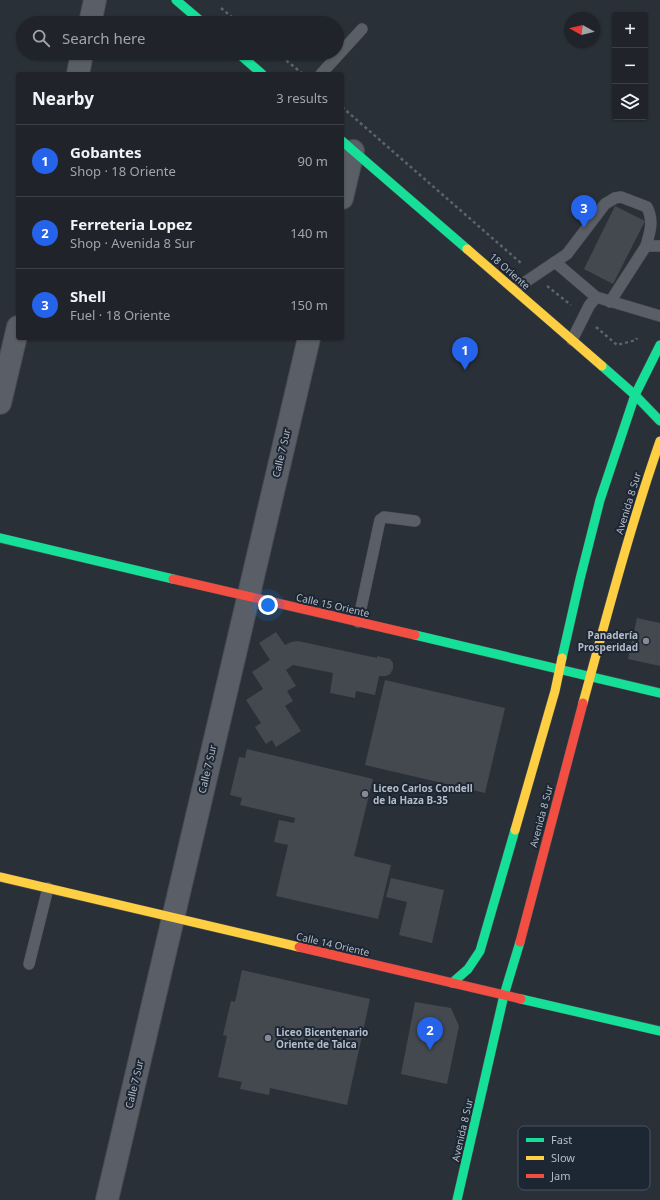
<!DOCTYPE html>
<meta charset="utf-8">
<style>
body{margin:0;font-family:"Noto Sans",sans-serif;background:#282c32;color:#f1f3f6}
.controls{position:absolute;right:12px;top:12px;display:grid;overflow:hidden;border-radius:4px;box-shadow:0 1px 3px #0004}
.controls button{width:36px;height:36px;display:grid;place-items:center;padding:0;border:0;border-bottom:1px solid #3d4147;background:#20242a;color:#f1f3f6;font:20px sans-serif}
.compass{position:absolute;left:564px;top:12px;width:36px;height:36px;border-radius:50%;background:#20242a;box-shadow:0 1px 3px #0004;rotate:278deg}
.you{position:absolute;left:268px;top:605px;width:14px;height:14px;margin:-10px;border:3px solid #fff;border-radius:50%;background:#1a73e8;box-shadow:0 0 0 6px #1a73e833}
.badge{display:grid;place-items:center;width:26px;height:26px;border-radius:50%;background:#2563eb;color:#fff;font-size:13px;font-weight:700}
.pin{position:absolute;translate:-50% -33px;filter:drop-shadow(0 1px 2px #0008)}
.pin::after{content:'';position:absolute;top:21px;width:14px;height:12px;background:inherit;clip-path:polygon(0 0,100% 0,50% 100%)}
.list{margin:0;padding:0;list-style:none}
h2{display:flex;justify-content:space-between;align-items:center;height:52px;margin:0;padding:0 16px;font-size:17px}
h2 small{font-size:13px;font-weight:400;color:#a2a4a8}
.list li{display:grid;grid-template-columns:26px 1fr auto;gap:12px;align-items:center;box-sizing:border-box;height:72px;padding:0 16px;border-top:1px solid #3d4147}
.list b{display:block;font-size:15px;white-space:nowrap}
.list p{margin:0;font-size:13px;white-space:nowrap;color:#a2a4a8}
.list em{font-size:13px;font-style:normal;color:#a2a4a8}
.icon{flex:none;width:22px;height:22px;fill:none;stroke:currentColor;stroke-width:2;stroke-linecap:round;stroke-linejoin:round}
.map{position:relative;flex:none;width:660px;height:1200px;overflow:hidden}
.search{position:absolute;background:#20242a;box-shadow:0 1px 3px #0004;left:16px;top:16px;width:328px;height:44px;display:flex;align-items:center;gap:10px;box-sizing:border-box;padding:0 14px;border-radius:22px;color:#a2a4a8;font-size:15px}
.panel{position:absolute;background:#20242a;box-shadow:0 1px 3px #0004;left:16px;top:72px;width:328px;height:268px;border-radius:4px}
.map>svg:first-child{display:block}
</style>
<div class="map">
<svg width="660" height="1200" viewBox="0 0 660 1200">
<rect width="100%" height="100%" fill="#2a3038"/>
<g fill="#444950">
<path d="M615,206L645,221L613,284L584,269Z"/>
<path d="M637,618L660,623V666L628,659Z"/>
<path d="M276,632L285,645L291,642L298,641L377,658V656L390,659L393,663V669L390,674L386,676H379L375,695L356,691L355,698L330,693L333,673L293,665L286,670L296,686L287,691L293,701L285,706L301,731L276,747L272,740L266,744L255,727L261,723L246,700L263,689L252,672L270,660L259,643Z"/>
<path d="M385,680L505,708L485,793L365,765Z"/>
<path d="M247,749L373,779L354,856L391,865L378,919L276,896L288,845L274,842L279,820L294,823L295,818L240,805L242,798L230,795L239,757L245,758Z"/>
<path d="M391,878L444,890L432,943L399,935L407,902L386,897Z"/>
<path d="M242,970L370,999L347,1105L270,1088L269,1095L240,1089L242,1082L218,1077L227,1036L223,1035L231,1001L235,1002Z"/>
<path d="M415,1002L451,1008L459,1026L447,1084L401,1074Z"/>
</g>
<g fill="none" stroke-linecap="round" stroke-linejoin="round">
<defs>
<g id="lane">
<path d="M321,74L362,29"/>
<path d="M555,262L596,297L589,306L572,340"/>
<path d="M515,289L567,254L605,204L615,198L621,197L647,207C654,221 650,232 646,246H660"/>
<path d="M596,297L660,316"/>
<path d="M610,302L646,246"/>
<path d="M358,622L380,520L384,517L415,521"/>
<path d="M29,964L48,888"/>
</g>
<g id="street">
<path d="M90,23L95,0"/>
<path d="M78,74L82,53"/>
<path d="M342,198L353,151"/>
<path d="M0,403L18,327"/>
<path d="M107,1200L309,338"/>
</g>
<g id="fast">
<path d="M176,0L203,23"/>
<path d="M238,53L262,74"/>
<path d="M342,141L467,249"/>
<path d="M602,366L635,395L660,421"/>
<path d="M0,538L173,579"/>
<path d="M415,635L660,693"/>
<path d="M562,658L580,579L600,500L635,395L660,345"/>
<path d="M452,983L468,969L480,951L515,830"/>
<path d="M521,999L660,1031"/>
<path d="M457,1200L504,995L520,942"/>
</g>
<g id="slow">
<path d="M467,249L602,366"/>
<path d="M583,703C607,615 630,527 660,441"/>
<path d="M515,830L555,691L562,658"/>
<path d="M0,877L299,947"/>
</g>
<g id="jam">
<path d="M173,579L415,635"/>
<path d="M520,942L583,703"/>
<path d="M299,947L521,999"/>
</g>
</defs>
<use href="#lane" stroke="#484c53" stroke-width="12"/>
<use href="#street" stroke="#484c53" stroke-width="24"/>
<use href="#fast" stroke="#484c53" stroke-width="10"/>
<use href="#slow" stroke="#484c53" stroke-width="10"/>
<use href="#jam" stroke="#484c53" stroke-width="10"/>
<g stroke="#5d636a" stroke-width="2.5" stroke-dasharray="3 3" stroke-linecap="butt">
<path d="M221,8L239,23"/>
<path d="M277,53L303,74"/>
<path d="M342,107L522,264"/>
<path d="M547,286L571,305"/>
<path d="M596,327L617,345L636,340L637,338"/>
</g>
<use href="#lane" stroke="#5a5e66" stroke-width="11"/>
<use href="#street" stroke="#5a5e66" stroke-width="22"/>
<use href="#fast" stroke="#16e098" stroke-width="9"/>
<use href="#slow" stroke="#ffcf43" stroke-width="9"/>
<use href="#jam" stroke="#f24e42" stroke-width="9"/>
</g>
<g fill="#848b96" stroke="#1d2633" stroke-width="1.5">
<circle cx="646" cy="641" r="4"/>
<circle cx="365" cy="794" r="4"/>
<circle cx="268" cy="1038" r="4"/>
</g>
<g text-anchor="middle" stroke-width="4" stroke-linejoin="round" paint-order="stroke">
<g font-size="10" fill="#b4bcc9" stroke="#1d2633">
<text transform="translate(510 271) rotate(41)" y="4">18 Oriente</text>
<text transform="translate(281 453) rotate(-77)" y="4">Calle 7 Sur</text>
<text transform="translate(628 503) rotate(-73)" y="4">Avenida 8 Sur</text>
<text transform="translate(333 605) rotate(13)" y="4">Calle 15 Oriente</text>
<text transform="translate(207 769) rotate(-77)" y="4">Calle 7 Sur</text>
<text transform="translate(541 816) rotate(-75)" y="4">Avenida 8 Sur</text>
<text transform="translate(333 944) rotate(13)" y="4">Calle 14 Oriente</text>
<text transform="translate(134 1084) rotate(-77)" y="4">Calle 7 Sur</text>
<text transform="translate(462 1130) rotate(-77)" y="4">Avenida 8 Sur</text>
</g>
<g font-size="10" font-weight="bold" fill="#b4bcc9" stroke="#1d2633" text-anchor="start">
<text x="638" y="639" text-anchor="end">Panadería<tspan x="638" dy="12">Prosperidad</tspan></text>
<text x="373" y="792">Liceo Carlos Condell<tspan x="373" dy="12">de la Haza B-35</tspan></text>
<text x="276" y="1036">Liceo Bicentenario<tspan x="276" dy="12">Oriente de Talca</tspan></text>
</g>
</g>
<rect x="518" y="1126" width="132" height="64" rx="6" fill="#1d2633" stroke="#4a5360" stroke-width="1"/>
<rect x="526" y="1138" width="18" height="4" fill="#16e098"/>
<rect x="526" y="1156" width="18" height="4" fill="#ffcf43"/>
<rect x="526" y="1174" width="18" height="4" fill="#f24e42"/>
<g font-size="11" fill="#b4bcc9">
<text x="551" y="1144">Fast</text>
<text x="551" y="1162">Slow</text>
<text x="551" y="1180">Jam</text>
</g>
</svg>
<div class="controls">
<button>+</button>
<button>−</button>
<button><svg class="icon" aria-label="layers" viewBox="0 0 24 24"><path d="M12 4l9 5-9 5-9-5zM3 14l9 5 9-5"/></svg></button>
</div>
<svg class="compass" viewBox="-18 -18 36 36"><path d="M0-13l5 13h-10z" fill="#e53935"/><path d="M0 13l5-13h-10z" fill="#a2a4a8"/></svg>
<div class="you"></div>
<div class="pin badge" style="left:465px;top:370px">1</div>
<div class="pin badge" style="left:430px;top:1050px">2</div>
<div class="pin badge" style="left:584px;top:228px">3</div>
<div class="search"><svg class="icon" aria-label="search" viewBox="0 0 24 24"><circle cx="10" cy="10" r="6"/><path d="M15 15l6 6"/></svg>Search here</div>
<section class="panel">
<h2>Nearby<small>3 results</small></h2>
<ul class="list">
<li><span class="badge">1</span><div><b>Gobantes</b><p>Shop · 18 Oriente</p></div><em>90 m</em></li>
<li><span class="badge">2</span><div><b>Ferreteria Lopez</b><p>Shop · Avenida 8 Sur</p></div><em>140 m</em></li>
<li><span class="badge">3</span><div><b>Shell</b><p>Fuel · 18 Oriente</p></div><em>150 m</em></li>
</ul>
</section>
</div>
